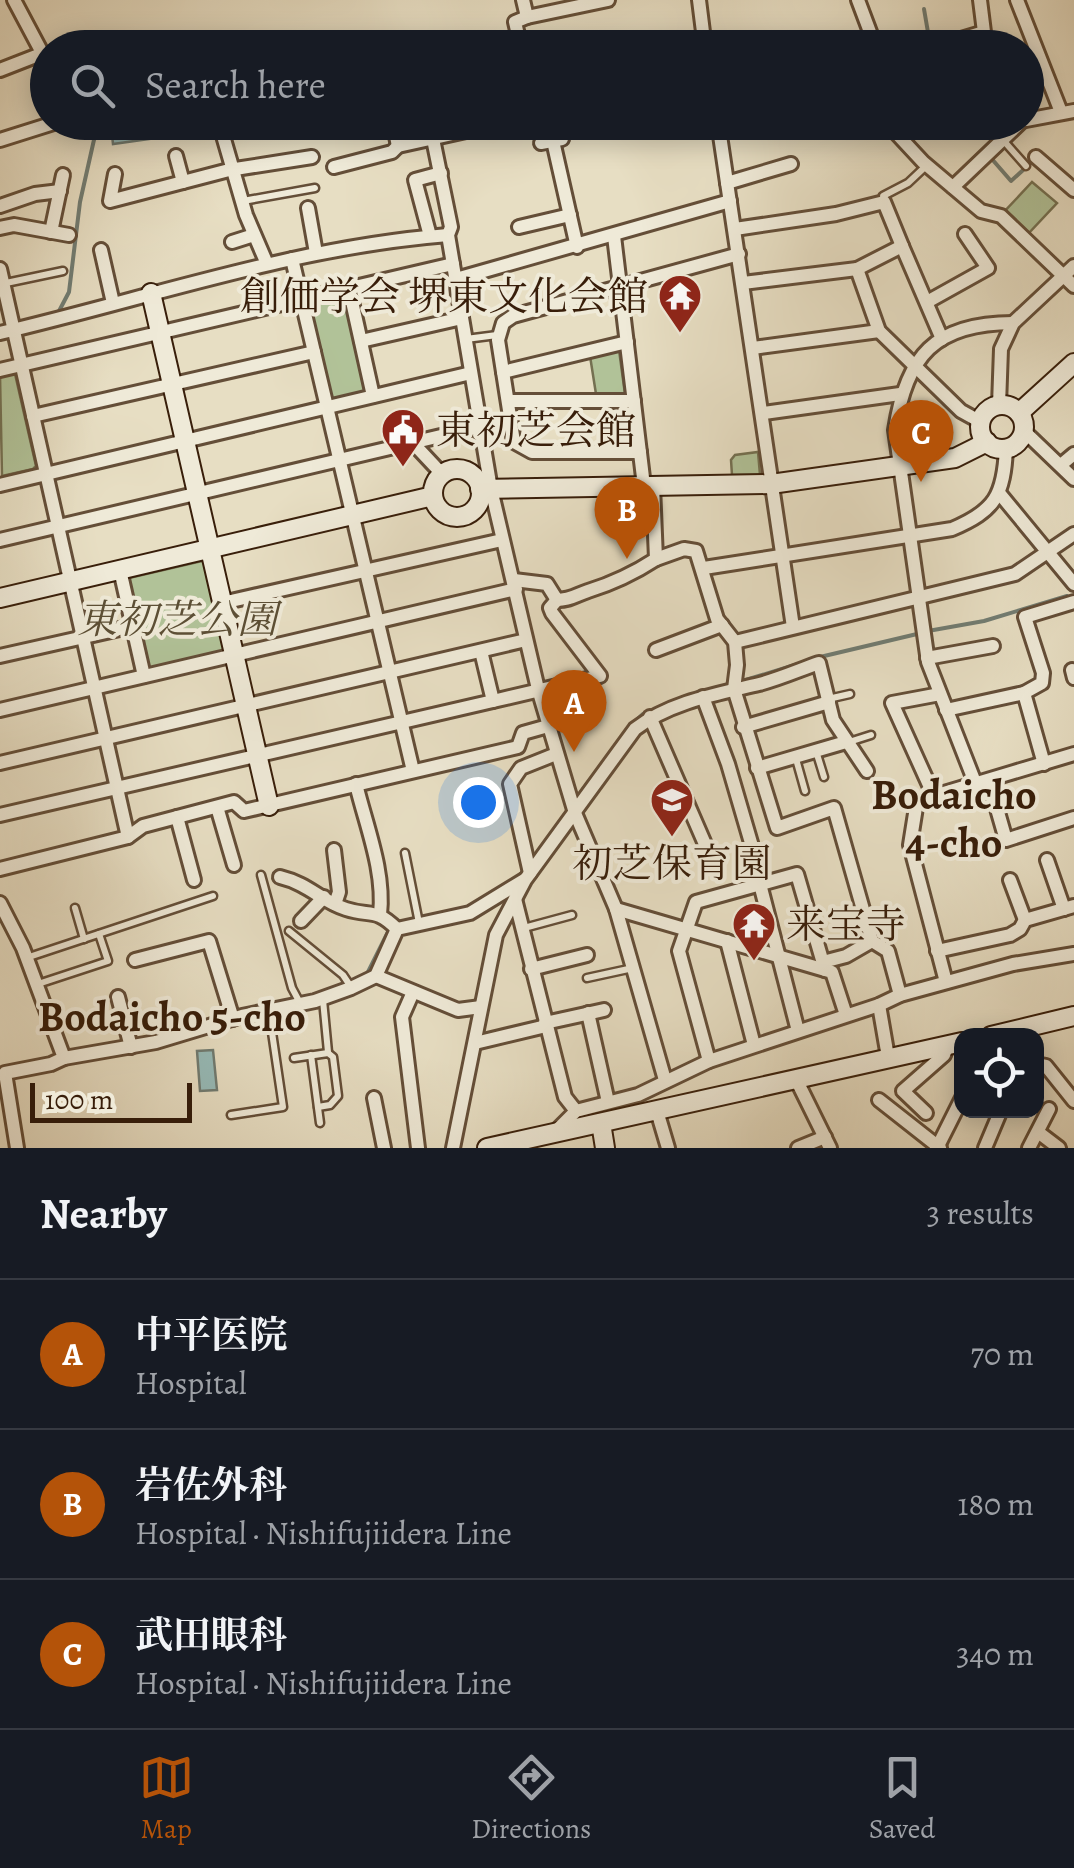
<!DOCTYPE html>
<meta charset="utf-8">
<style>
body{margin:0;font-family:Alegreya,"Noto Serif JP",serif;background:#20242c;color:#f1f3f6}
.controls{position:absolute;right:30px;bottom:30px;display:grid;overflow:hidden;border-radius:20px;box-shadow:0 5px 25px #0003}
.controls button{width:90px;height:90px;display:grid;place-items:center;padding:0;border:0;border-bottom:2px solid #363941;background:#171b24;color:#f1f3f6;font:50px sans-serif}
.scale{position:absolute;left:30px;bottom:25px;width:162px;box-sizing:border-box;padding-left:10px;border:5px solid #381e0a;border-top:0;font-size:28px;line-height:35px;white-space:nowrap;color:#381e0a;-webkit-text-stroke:8px #efead8;paint-order:stroke}
.you{position:absolute;left:478px;top:802px;width:35px;height:35px;margin:-25px;border:8px solid #fff;border-radius:50%;background:#1a73e8;box-shadow:0 0 0 15px #1a73e833}
.badge{display:grid;place-items:center;width:65px;height:65px;border-radius:50%;background:#b45309;color:#fff;font-size:32px;font-weight:700}
.pin{position:absolute;translate:-50% -82px;filter:drop-shadow(0 2px 5px #0008)}
.pin::after{content:'';position:absolute;top:52px;width:35px;height:30px;background:inherit;clip-path:polygon(0 0,100% 0,50% 100%)}
.list{margin:0;padding:0;list-style:none}
h2{display:flex;justify-content:space-between;align-items:center;height:130px;margin:0;padding:0 40px;font-size:42px}
h2 small{font-size:32px;font-weight:400;color:#9ea1a6}
.list li{display:grid;grid-template-columns:65px 1fr auto;gap:30px;align-items:center;box-sizing:border-box;height:150px;padding:0 40px;border-top:2px solid #363941}
.list b{display:block;font-size:38px;white-space:nowrap}
.list p{margin:0;font-size:32px;white-space:nowrap;color:#9ea1a6}
.list em{font-size:32px;font-style:normal;color:#9ea1a6}
.icon{flex:none;width:55px;height:55px;fill:none;stroke:currentColor;stroke-width:2;stroke-linecap:round;stroke-linejoin:round}
.map{position:relative;flex:none;width:1074px;height:1148px;overflow:hidden}
.search{position:absolute;background:#171b24;box-shadow:0 5px 25px #0003;left:30px;right:30px;top:30px;height:110px;display:flex;align-items:center;gap:25px;box-sizing:border-box;padding:0 35px;border-radius:55px;color:#9ea1a6;font-size:38px}
.sheet{height:580px;background:#171b24}
nav{display:flex;justify-content:space-around;align-items:center;box-sizing:border-box;height:140px;border-top:2px solid #363941;background:#171b24;font-size:28px;color:#9ea1a6}
nav a{display:grid;justify-items:center;gap:5px}
nav .on{color:#b45309}
.map>svg:first-child{display:block}
</style>
<div class="map">
<svg width="1074" height="1148" viewBox="0 0 1074 1148">
<rect width="100%" height="100%" fill="#e7dec3"/>
<filter id="stains"><feTurbulence type="fractalNoise" baseFrequency=".002" numOctaves="4"/><feColorMatrix values="0 0 0 0 .2 0 0 0 0 .09 0 0 0 0 .02 0 0 0 .5 -.17"/></filter>
<radialGradient id="worn" r=".72"><stop offset=".6" stop-color="#630" stop-opacity="0"/><stop offset="1" stop-color="#630" stop-opacity=".3"/></radialGradient>
<g fill="#b1c298" stroke="#747051" stroke-width="2.5">
<path d="M1032,182L1057,203L1027,235L1003,213Z"/>
<path d="M341,295L345,297L366,388L364,392L334,399L330,396L308,306L310,302Z"/>
<path d="M619,350L625,394H596L590,356Z"/>
<path d="M11,372L15,374L36,466L33,469L2,476L0,375Z"/>
<path d="M758,452L760,475H732L731,460L735,455Z"/>
<path d="M202,561L207,564L227,648L224,653L149,671L127,583L129,578Z"/>
</g>
<g fill="#97bbb8" stroke="#717c72" stroke-width="2.5">
<path d="M118,122H212V123L163,137L113,144L112,135Z"/>
<path d="M213,1050L217,1090L200,1091L197,1051Z"/>
</g>
<g fill="none" stroke-linecap="round" stroke-linejoin="round">
<g stroke="#717c72" stroke-width="4">
<path d="M924,9L930,44"/>
<path d="M975,122L998,140"/>
<path d="M991,158L1011,181L1033,161"/>
<path d="M58,313L69,292L80,202L98,122"/>
<path d="M928,631L984,621L1067,596"/>
<path d="M820,657L917,634"/>
<path d="M739,682L811,660"/>
<path d="M629,727L643,714L663,706"/>
<path d="M576,799L609,754"/>
<path d="M367,974L389,930"/>
</g>
<defs>
<g id="lane">
<path d="M1003,140L1026,166"/>
<path d="M884,200L883,196L908,183L926,166"/>
<path d="M243,201L315,188"/>
<path d="M6,283L63,271"/>
<path d="M466,339L497,335"/>
<path d="M828,699L850,694"/>
<path d="M849,742L871,735"/>
<path d="M816,751L824,777"/>
<path d="M796,759L805,791"/>
<path d="M405,853L419,923"/>
<path d="M261,875L292,988L300,1003"/>
<path d="M75,908L84,939"/>
<path d="M524,928L572,915"/>
<path d="M289,931L343,975L351,987"/>
<path d="M29,957L213,896"/>
<path d="M587,978L633,968"/>
<path d="M38,984L108,961L99,934"/>
<path d="M323,1000L328,1052"/>
<path d="M311,1055L320,1123"/>
<path d="M294,1058L328,1053L333,1057L338,1096L330,1105L318,1107"/>
<path d="M231,1115L283,1107L269,1012"/>
</g>
<g id="street">
<path d="M14,0L48,64"/>
<path d="M699,0L705,48"/>
<path d="M858,0L876,48"/>
<path d="M1017,0L1061,112"/>
<path d="M527,17L608,0"/>
<path d="M934,47L984,32L980,0"/>
<path d="M521,48L515,22L527,17L523,0"/>
<path d="M0,70L41,54"/>
<path d="M1026,120L1074,111"/>
<path d="M219,122L246,215L267,264"/>
<path d="M393,122L398,146L507,122"/>
<path d="M718,122L793,627"/>
<path d="M896,122L897,134L923,162L981,211L1001,216L1074,286"/>
<path d="M433,139L451,227L448,235L491,489L538,689L575,813L616,909L665,1080"/>
<path d="M0,140L57,122"/>
<path d="M553,141L577,247"/>
<path d="M541,143L562,139"/>
<path d="M176,156L183,182"/>
<path d="M1036,157L1074,190"/>
<path d="M334,167L392,152L398,146"/>
<path d="M115,174L110,201L229,170L312,157"/>
<path d="M727,183L791,164"/>
<path d="M953,187L1021,122"/>
<path d="M0,206L35,194L60,191"/>
<path d="M308,208L316,253"/>
<path d="M519,227L570,215"/>
<path d="M0,228L14,225L69,235"/>
<path d="M735,229L836,214L884,202L902,246"/>
<path d="M51,232L63,175"/>
<path d="M430,236L415,180L441,173"/>
<path d="M614,236L644,486"/>
<path d="M232,242L254,235"/>
<path d="M101,250L113,303"/>
<path d="M292,259L413,771"/>
<path d="M0,269L128,837"/>
<path d="M857,269L879,331L961,411L981,422"/>
<path d="M456,279L730,201"/>
<path d="M743,283L857,269L902,246L942,339"/>
<path d="M349,288L373,396"/>
<path d="M927,302L988,268L965,234"/>
<path d="M0,333C149,298 295,247 448,235"/>
<path d="M361,341L462,318"/>
<path d="M753,348L879,331"/>
<path d="M0,370L453,264"/>
<path d="M503,372L627,342"/>
<path d="M508,401H634"/>
<path d="M999,405L1001,349L1013,323L1074,266"/>
<path d="M764,413L900,394"/>
<path d="M33,416L314,352"/>
<path d="M1024,431L1074,479"/>
<path d="M413,443L442,474"/>
<path d="M640,452H532L514,442L498,340L503,323L513,316L739,254"/>
<path d="M1062,464L1074,454"/>
<path d="M0,485L471,373"/>
<path d="M1000,494L1074,584"/>
<path d="M0,540L479,427"/>
<path d="M656,559L684,549L696,551L717,619L735,642L737,665L734,689L777,828L834,808L872,941L888,951L900,995"/>
<path d="M704,568L952,529C995,511 1004,495 1006,448"/>
<path d="M120,570L144,676"/>
<path d="M514,580L547,584L557,600C571,600 576,595 588,591C614,583 633,574 656,559L653,486"/>
<path d="M222,603L502,540"/>
<path d="M735,642L1015,574L1074,534"/>
<path d="M656,650L722,625"/>
<path d="M0,656L133,626"/>
<path d="M927,658L993,646"/>
<path d="M1072,670L1074,678"/>
<path d="M703,697L728,764L754,853"/>
<path d="M493,701L600,676L552,613L550,608L557,600"/>
<path d="M0,710L516,589"/>
<path d="M946,710L1024,693"/>
<path d="M650,717L708,851"/>
<path d="M743,727L829,702"/>
<path d="M0,763L526,640"/>
<path d="M1044,764L1024,693L1042,683L1043,673L1025,617L1074,602"/>
<path d="M757,768L846,742"/>
<path d="M989,781L1006,840L1074,818"/>
<path d="M356,784C366,826 385,871 380,915"/>
<path d="M976,785L928,662L895,430C906,356 935,323 1013,323"/>
<path d="M934,796L892,703L940,694"/>
<path d="M217,807L234,865"/>
<path d="M0,815L493,701L481,651"/>
<path d="M177,817L194,880"/>
<path d="M334,850L339,892L335,904"/>
<path d="M1047,860L1064,909"/>
<path d="M0,869L128,837L143,826L234,802L244,811L518,747L523,733L548,726"/>
<path d="M530,873L510,784L521,768L556,754"/>
<path d="M280,877C309,884 321,901 346,909C370,917 375,907 397,929"/>
<path d="M1010,880L1025,920"/>
<path d="M760,884L798,1031"/>
<path d="M515,899L565,1097L576,1111"/>
<path d="M0,903L23,948L64,1058L51,1064L5,1073L17,1148"/>
<path d="M616,909L832,972L846,1015"/>
<path d="M301,921L324,897"/>
<path d="M727,941L754,1045"/>
<path d="M937,951L1010,935L1020,929L1025,920L1074,906"/>
<path d="M135,960L209,941L233,1019"/>
<path d="M823,962L846,956L872,941"/>
<path d="M531,969L587,955"/>
<path d="M376,976L458,1010L481,1007"/>
<path d="M946,982L910,845L917,801L1074,754"/>
<path d="M413,992L402,1017L418,1148"/>
<path d="M118,997L131,1047"/>
<path d="M879,1005L888,1057"/>
<path d="M588,1013L608,1102"/>
<path d="M545,1023L604,1010"/>
<path d="M475,1043L546,1026"/>
<path d="M64,1058L156,1042L242,1016L315,1001L351,988L376,976L397,929L470,913L524,880"/>
<path d="M709,1061L679,951L696,902L797,874L825,970"/>
<path d="M1036,1064L1046,1066L1074,1101"/>
<path d="M796,1079L830,1148"/>
<path d="M374,1098L384,1148"/>
<path d="M879,1100L940,1148"/>
<path d="M657,1111L668,1148"/>
<path d="M926,1113L903,1091L944,1055L948,1044"/>
<path d="M556,1131L576,1111L638,1095L709,1061L879,1005L900,995L1013,964L1074,954"/>
<path d="M1038,1132L1059,1148"/>
<path d="M938,1146L962,1098"/>
<path d="M453,1148L496,935L525,880L635,729C670,702 717,694 759,684C779,679 799,670 819,663L833,720L867,771"/>
<path d="M798,1148L825,1137"/>
<path d="M985,1148L1001,1110"/>
<path d="M1029,1148L1049,1109"/>
</g>
<g id="secondary">
<path d="M151,293L269,806"/>
<circle cx="1002" cy="427" r="22"/>
<path d="M1019,413L1074,363"/>
<circle cx="457" cy="493" r="24"/>
<path d="M480,489L771,484L955,458L987,442"/>
<path d="M0,598L433,496"/>
<path d="M991,1036L1074,1016"/>
<path d="M601,1123L605,1148"/>
<path d="M487,1148L962,1042"/>
</g>
</defs>
<use href="#lane" stroke="#644e38" stroke-width="11"/>
<use href="#street" stroke="#644e38" stroke-width="18"/>
<use href="#secondary" stroke="#381e0a" stroke-width="22"/>
<use href="#lane" stroke="#efead8" stroke-width="6"/>
<use href="#street" stroke="#efead8" stroke-width="12"/>
<use href="#secondary" stroke="#efead8" stroke-width="18"/>
</g>
<defs>
<symbol id="temple-pin" viewBox="-11 -11 22 30"><path d="M0 17L-7.5 6A9.5 9.5 0 1 1 7.5 6Z" fill="#8f2418" stroke="#efead8"/><path d="M0-6L5-2H3V0L6.5 2.5H4V6H1.5V3h-3V6H-4V2.5H-6.5L-3 0V-2H-5Z" fill="#fff"/></symbol>
<symbol id="civic-pin" viewBox="-11 -11 22 30"><path d="M0 17L-7.5 6A9.5 9.5 0 1 1 7.5 6Z" fill="#8f2418" stroke="#efead8"/><path d="M-.6-6.5H3V-4.5H.6V-3L4-1V1h2V6H-6V1h2V-1L-.6-3ZM-1.2 2.5V6h2.4V2.5Z" fill="#fff"/></symbol>
<symbol id="school-pin" viewBox="-11 -11 22 30"><path d="M0 17L-7.5 6A9.5 9.5 0 1 1 7.5 6Z" fill="#8f2418" stroke="#efead8"/><path d="M0-5L7-2L0 1L-7-2ZM-4 1L0 2.5L4 1V4Q0 6-4 4Z" fill="#fff"/></symbol>
</defs>
<g fill-rule="evenodd">
<use href="#temple-pin" x="655" y="271" width="50" height="68"/>
<use href="#civic-pin" x="378" y="405" width="50" height="68"/>
<use href="#school-pin" x="647" y="775" width="50" height="68"/>
<use href="#temple-pin" x="729" y="899" width="50" height="68"/>
</g>
<g text-anchor="middle" stroke-width="8" stroke-linejoin="round" paint-order="stroke">
<g font-size="40" fill="#381e0a" stroke="#efead8" text-anchor="start">
<text x="648" y="310" text-anchor="end">創価学会 堺東文化会館</text>
<text x="436" y="444">東初芝会館</text>
<text x="672" y="877" text-anchor="middle">初芝保育園</text>
<text x="786" y="938">来宝寺</text>
</g>
<g font-size="40" font-style="italic" fill="#5c4f35" stroke="#efead8">
<text x="177" y="633">東初芝公園</text>
</g>
<g font-size="42" font-weight="bold" fill="#381e0a" stroke="#efead8">
<text x="954" y="809">Bodaicho<tspan x="954" dy="48">4-cho</tspan></text>
<text x="172" y="1031">Bodaicho 5-cho</text>
</g>
</g>
<rect width="100%" height="100%" filter="url(#stains)"/>
<rect width="100%" height="100%" fill="url(#worn)"/>
</svg>
<div class="controls">
<button><svg class="icon" aria-label="locate" viewBox="0 0 24 24"><circle cx="12" cy="12" r="6"/><path d="M12 2v4M12 18v4M2 12h4M18 12h4"/></svg></button>
</div>
<div class="scale">100 m</div>
<div class="you"></div>
<div class="pin badge" style="left:574px;top:752px">A</div>
<div class="pin badge" style="left:627px;top:559px">B</div>
<div class="pin badge" style="left:921px;top:482px">C</div>
<div class="search"><svg class="icon" aria-label="search" viewBox="0 0 24 24"><circle cx="10" cy="10" r="6"/><path d="M15 15l6 6"/></svg>Search here</div>
</div>
<section class="sheet">
<h2>Nearby<small>3 results</small></h2>
<ul class="list">
<li><span class="badge">A</span><div><b>中平医院</b><p>Hospital</p></div><em>70 m</em></li>
<li><span class="badge">B</span><div><b>岩佐外科</b><p>Hospital · Nishifujiidera Line</p></div><em>180 m</em></li>
<li><span class="badge">C</span><div><b>武田眼科</b><p>Hospital · Nishifujiidera Line</p></div><em>340 m</em></li>
</ul>
</section>
<nav>
<a class="on"><svg class="icon" aria-label="map" viewBox="0 0 24 24"><path d="M3 6l6-2 6 2 6-2v14l-6 2-6-2-6 2zM9 4v14M15 6v14"/></svg>Map</a>
<a><svg class="icon" aria-label="directions" viewBox="0 0 24 24"><path d="M12 3l9 9-9 9-9-9zM9 14v-3h6M13 9l2 2-2 2"/></svg>Directions</a>
<a><svg class="icon" aria-label="saved" viewBox="0 0 24 24"><path d="M7 4h10v16l-5-4-5 4z"/></svg>Saved</a>
</nav>
